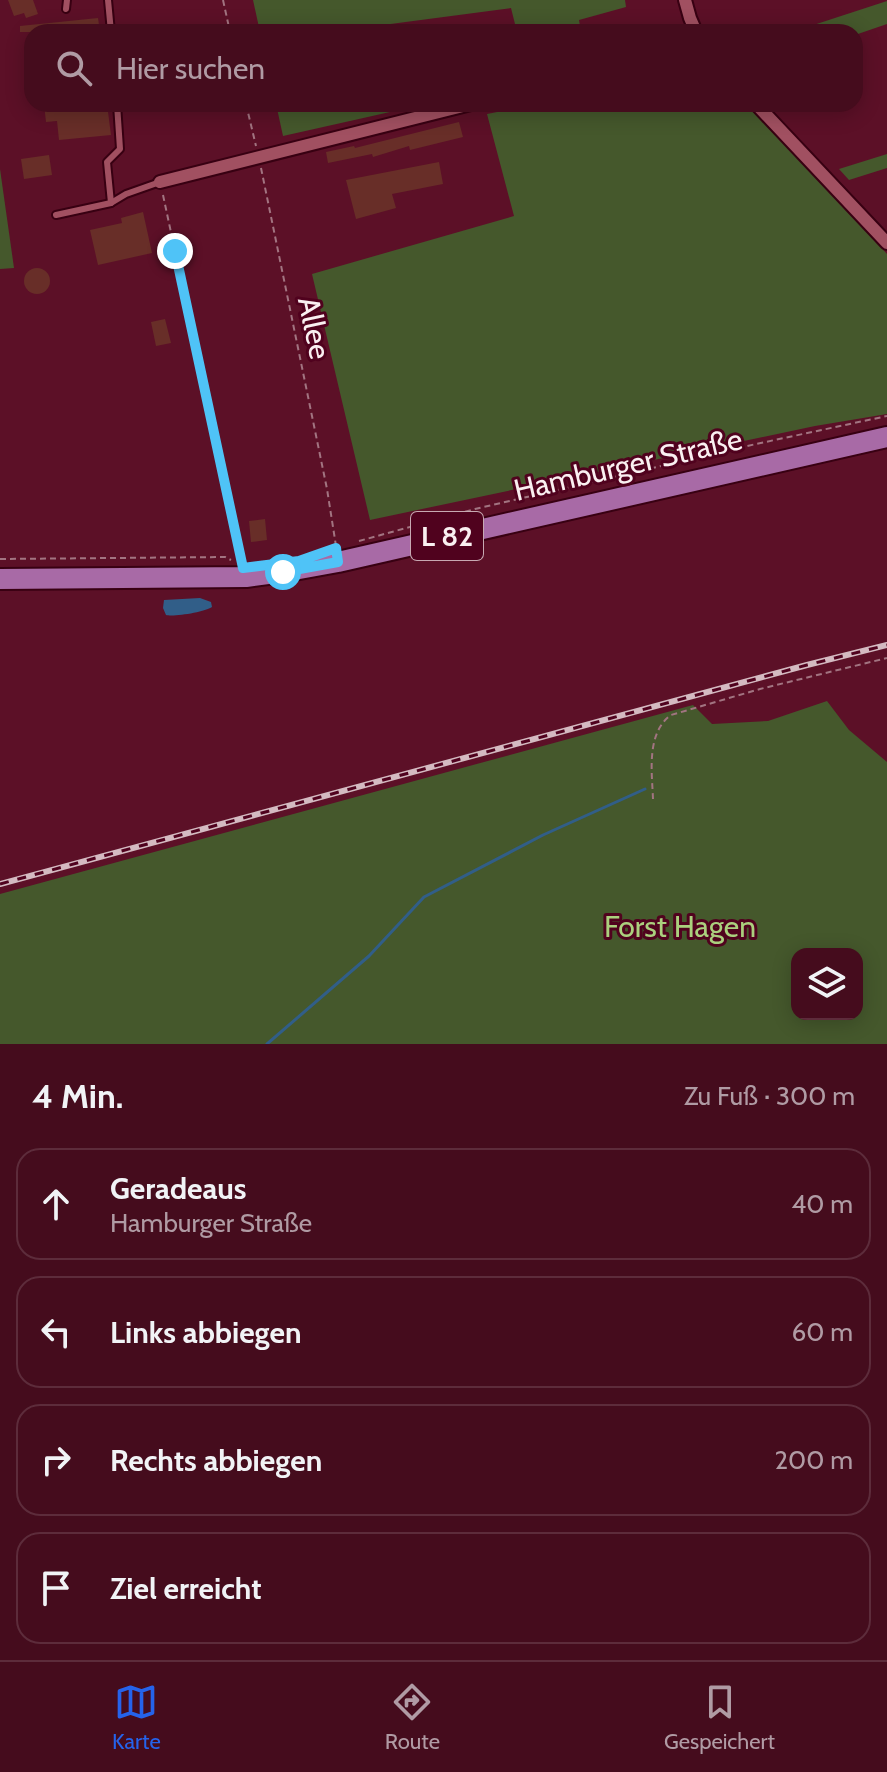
<!DOCTYPE html>
<html lang="de">
<meta charset="utf-8">
<style>
body{margin:0;font-family:Cabin,sans-serif;background:#4f1a2a;color:#f1f3f6}
.controls{position:absolute;right:24px;bottom:24px;display:grid;overflow:hidden;border-radius:16px;box-shadow:0 4px 20px #0003}
.controls button{width:72px;height:72px;display:grid;place-items:center;padding:0;border:0;border-bottom:2px solid #5d2c3b;background:#450c1d;color:#f1f3f6;font:40px sans-serif}
.stop{position:absolute;width:24px;height:24px;margin:-18px;border:6px solid #4fc3f7;border-radius:50%;background:#fff}
.stop.end{background:#4fc3f7;border-color:#fff;box-shadow:0 2px 8px #0008}
.list{margin:0;padding:0;list-style:none}
h2{display:flex;justify-content:space-between;align-items:center;height:104px;margin:0;padding:0 32px;font-size:34px}
h2 small{font-size:26px;font-weight:400;color:#b09ba4}
.list li{display:grid;grid-template-columns:52px 1fr auto;gap:24px;align-items:center;box-sizing:border-box;height:112px;margin:0 16px 16px;padding:0 16px;border:2px solid #5d2c3b;border-radius:24px}
.list b{display:block;font-size:30px;white-space:nowrap}
.list p{margin:0;font-size:26px;white-space:nowrap;color:#b09ba4}
.list em{font-size:26px;font-style:normal;color:#b09ba4}
.icon{flex:none;width:44px;height:44px;fill:none;stroke:currentColor;stroke-width:2;stroke-linecap:round;stroke-linejoin:round}
.map{position:relative;flex:none;width:887px;height:1044px;overflow:hidden}
.search{position:absolute;background:#450c1d;box-shadow:0 4px 20px #0003;left:24px;right:24px;top:24px;height:88px;display:flex;align-items:center;gap:20px;box-sizing:border-box;padding:0 28px;border-radius:24px;color:#b09ba4;font-size:30px}
.sheet{height:616px;background:#450c1d}
nav{display:flex;justify-content:space-around;align-items:center;box-sizing:border-box;height:112px;border-top:2px solid #5d2c3b;background:#450c1d;font-size:22px;color:#b09ba4}
nav a{display:grid;justify-items:center;gap:4px}
nav .on{color:#2563eb}
.map>svg:first-child{display:block}
</style>
<div class="map">
<svg width="887" height="1044" viewBox="0 0 887 1044">
<rect width="100%" height="100%" fill="#5c1027"/>
<g fill="#45582c" fill-rule="evenodd">
<path d="M253,0H625L626,7L579,20L581,32H517L511,8L383,25L384,32H260Z"/>
<path d="M887,1V24L855,35V32H792Z"/>
<path d="M276,104H398L399,110L283,136Z"/>
<path d="M539,104H751L887,254V414L815,426L370,520L312,274L514,216L487,114Z"/>
<path d="M887,154V168L849,180L839,169Z"/>
<path d="M0,169L14,268L0,269Z"/>
<path d="M827,701L849,730L887,762V1044H0V894L693,705L712,724L768,721ZM797,954H857V1014H797Z"/>
</g>
<path fill="#315e88" d="M200,598L211,602L212,607C205,612 174,617 166,615L163,608L164,600Z"/>
<g fill="none" stroke-linecap="round" stroke-linejoin="round">
<path stroke="#315e88" stroke-width="3" d="M267,1044L369,956L424,897L543,835L645,789"/>
</g>
<g fill="#682e28">
<path d="M8,0H33L38,14L26,18L24,13L14,16Z"/>
<path d="M98,18L100,32H20V26Z"/>
<path d="M44,104H107L111,135L59,140L57,121L46,122Z"/>
<path d="M459,122L463,137L410,150L409,146L373,157L372,154L328,163L326,152L354,146L355,148Z"/>
<path d="M49,155L52,175L24,179L21,159Z"/>
<path d="M439,162L443,184L392,194L396,208L356,219L346,180Z"/>
<path d="M143,212L152,253L98,265L90,230L122,223L121,218Z"/>
<circle cx="37" cy="281" r="13"/>
<path d="M165,319L171,343L156,346L151,322Z"/>
<path d="M265,519L267,540L251,542L249,521Z"/>
</g>
<g fill="none" stroke-linecap="round" stroke-linejoin="round">
<defs>
<g id="lane">
<path d="M108,0L111,32"/>
<path d="M66,9L67,0"/>
<path d="M111,203L107,162L120,149L117,104"/>
<path d="M56,215L111,203L126,194L160,182"/>
</g>
<g id="street">
<path d="M685,0L690,18L696,32"/>
<path d="M756,104L887,243"/>
<path d="M160,182L471,104"/>
</g>
<path id="primary" d="M0,579L246,577L283,572L338,562L887,437"/>
</defs>
<use href="#lane" stroke="#380012" stroke-width="10"/>
<use href="#street" stroke="#380012" stroke-width="16"/>
<use href="#primary" stroke="#380012" stroke-width="24"/>
<g stroke="#a27481" stroke-width="2" stroke-dasharray="6 4" stroke-linecap="butt">
<path d="M223,0L230,32"/>
<path d="M246,104L256,146"/>
<path d="M261,168L327,489L336,546"/>
<path d="M163,195L241,560"/>
<path d="M359,541L475,509L756,444L887,416"/>
<path d="M0,559L225,557L231,560"/>
<path d="M653,799C652,772 646,733 671,715L760,689L887,658"/>
</g>
<use href="#lane" stroke="#a15061" stroke-width="6"/>
<use href="#street" stroke="#a15061" stroke-width="12"/>
<use href="#primary" stroke="#a86aa6" stroke-width="20"/>
<defs>
<path id="rail" d="M0,884L807,665L887,645"/>
</defs>
<use href="#rail" stroke="#d4bac1" stroke-width="6"/>
<use href="#rail" stroke="#50021e" stroke-width="3" stroke-dasharray="9" stroke-linecap="butt"/>
</g>
<g fill="none" stroke-linecap="round" stroke-linejoin="round">
<path stroke="#4fc3f7" stroke-width="10" d="M175,251L243,568L299,561L336,548L338,562L283,572"/>
</g>
<g text-anchor="middle" stroke-width="6" stroke-linejoin="round" paint-order="stroke">
<rect fill="#50021e" stroke="#c7a9b2" stroke-width="2" x="411" y="512" width="72" height="48" rx="6"/>
<g font-size="28" font-weight="bold" fill="#faf0f1">
<text x="447" y="546">L 82</text>
</g>
<g font-size="30" fill="#faf0f1" stroke="#50021e">
<text transform="translate(314 328) rotate(78)" y="10">Allee</text>
<text transform="translate(628 465) rotate(-13)" y="10">Hamburger Straße</text>
</g>
<g font-size="30" fill="#abd07e" stroke="#50021e">
<text x="680" y="937">Forst Hagen</text>
</g>
</g>
</svg>
<div class="controls">
<button><svg class="icon" aria-label="layers" viewBox="0 0 24 24"><path d="M12 4l9 5-9 5-9-5zM3 14l9 5 9-5"/></svg></button>
</div>
<div class="stop" style="left:283px;top:572px"></div>
<div class="stop end" style="left:175px;top:251px"></div>
<div class="search"><svg class="icon" aria-label="search" viewBox="0 0 24 24"><circle cx="10" cy="10" r="6"/><path d="M15 15l6 6"/></svg>Hier suchen</div>
</div>
<section class="sheet">
<h2>4 Min.<small>Zu Fuß · 300 m</small></h2>
<ul class="list">
<li><svg class="icon" aria-label="ahead" viewBox="0 0 24 24"><path d="M12 20V5M6 11l6-6 6 6"/></svg><div><b>Geradeaus</b><p>Hamburger Straße</p></div><em>40 m</em></li>
<li><svg class="icon" aria-label="left" viewBox="0 0 24 24"><path d="M17 20v-9H6M10 6l-5 5 5 5"/></svg><div><b>Links abbiegen</b></div><em>60 m</em></li>
<li><svg class="icon" aria-label="right" viewBox="0 0 24 24"><path d="M7 20v-9h11M14 6l5 5-5 5"/></svg><div><b>Rechts abbiegen</b></div><em>200 m</em></li>
<li><svg class="icon" aria-label="arrive" viewBox="0 0 24 24"><path d="M6 21V4h12l-3 4 3 4H6"/></svg><div><b>Ziel erreicht</b></div></li>
</ul>
</section>
<nav>
<a class="on"><svg class="icon" aria-label="map" viewBox="0 0 24 24"><path d="M3 6l6-2 6 2 6-2v14l-6 2-6-2-6 2zM9 4v14M15 6v14"/></svg>Karte</a>
<a><svg class="icon" aria-label="directions" viewBox="0 0 24 24"><path d="M12 3l9 9-9 9-9-9zM9 14v-3h6M13 9l2 2-2 2"/></svg>Route</a>
<a><svg class="icon" aria-label="saved" viewBox="0 0 24 24"><path d="M7 4h10v16l-5-4-5 4z"/></svg>Gespeichert</a>
</nav>
